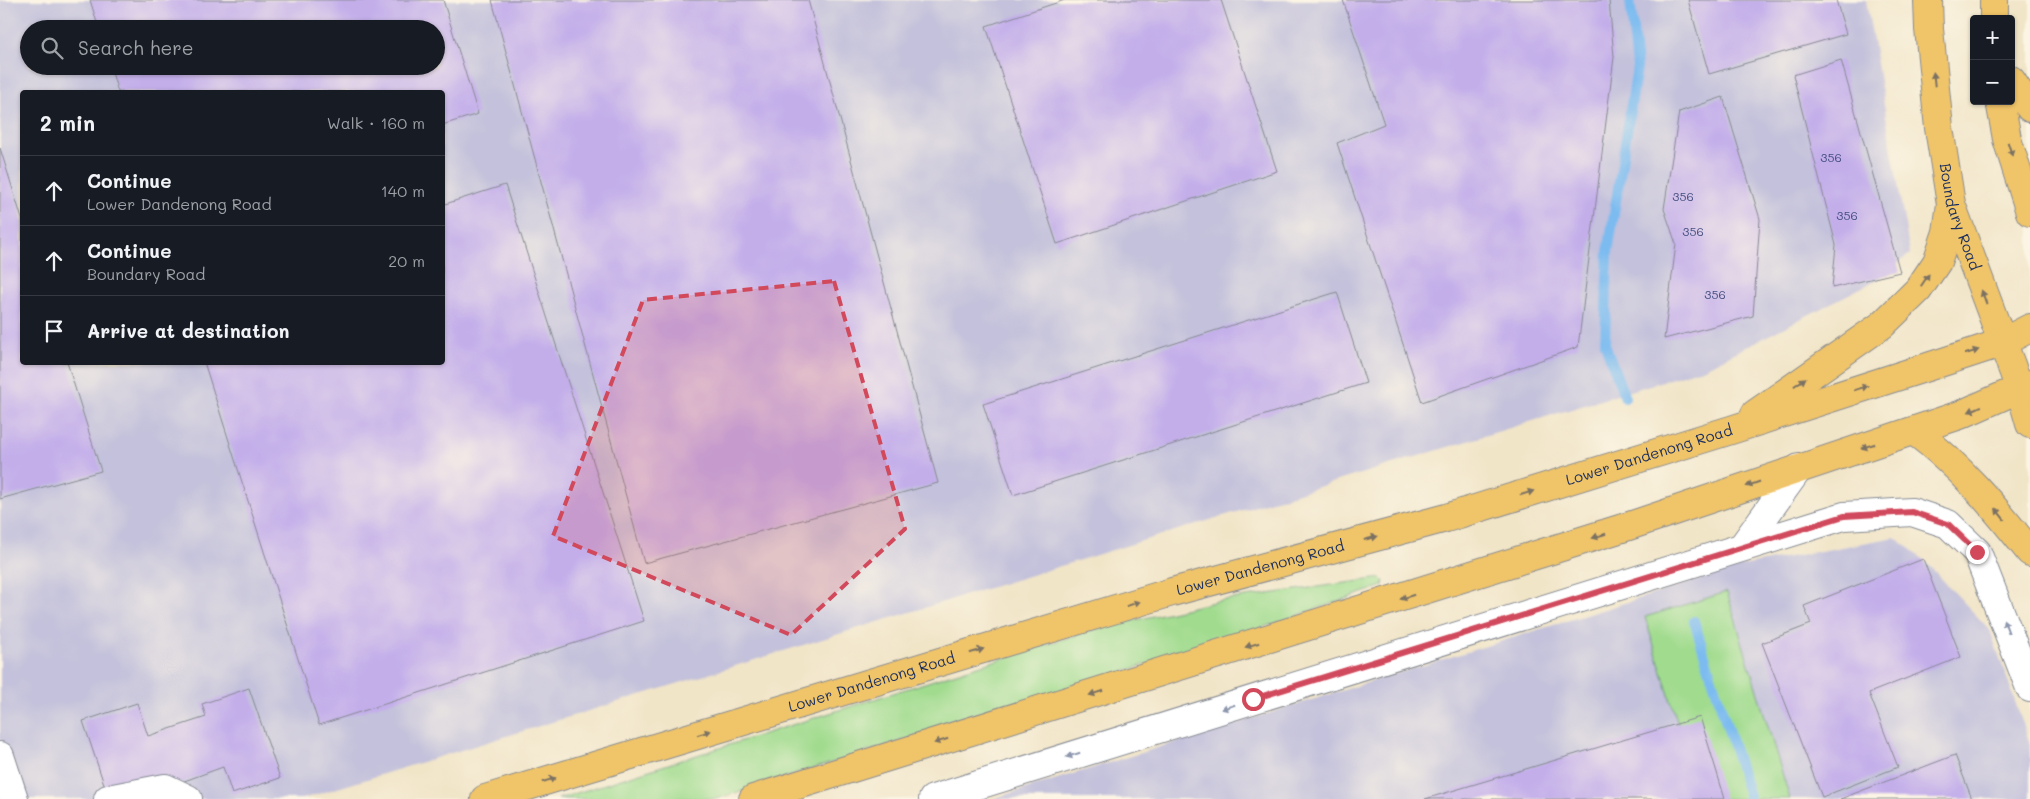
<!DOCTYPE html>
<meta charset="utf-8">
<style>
body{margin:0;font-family:Mali,sans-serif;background:#242831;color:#f1f3f6}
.controls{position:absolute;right:15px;top:15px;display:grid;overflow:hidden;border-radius:5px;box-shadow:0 1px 4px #0004}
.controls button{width:45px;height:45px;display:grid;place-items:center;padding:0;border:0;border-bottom:1px solid #363941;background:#171b24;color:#f1f3f6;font:25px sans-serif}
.stop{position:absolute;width:15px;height:15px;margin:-11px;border:4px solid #d1495b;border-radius:50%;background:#fff}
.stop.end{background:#d1495b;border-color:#fff;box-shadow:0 1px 5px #0008}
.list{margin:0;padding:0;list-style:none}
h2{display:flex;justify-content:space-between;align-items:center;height:65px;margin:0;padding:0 20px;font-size:21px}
h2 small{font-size:16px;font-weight:400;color:#9ea1a6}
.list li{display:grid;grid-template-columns:32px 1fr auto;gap:15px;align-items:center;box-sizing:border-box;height:70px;padding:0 20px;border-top:1px solid #363941}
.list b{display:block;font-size:19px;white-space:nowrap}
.list p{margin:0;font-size:16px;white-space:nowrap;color:#9ea1a6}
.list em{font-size:16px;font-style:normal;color:#9ea1a6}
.icon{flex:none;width:28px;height:28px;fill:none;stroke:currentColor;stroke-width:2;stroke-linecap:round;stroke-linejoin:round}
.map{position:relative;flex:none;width:2030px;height:799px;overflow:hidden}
.search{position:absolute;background:#171b24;box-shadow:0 1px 4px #0004;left:20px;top:20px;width:425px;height:55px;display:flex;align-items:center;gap:12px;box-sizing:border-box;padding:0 18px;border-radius:28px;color:#9ea1a6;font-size:19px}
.panel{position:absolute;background:#171b24;box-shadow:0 1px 4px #0004;left:20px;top:90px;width:425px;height:275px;border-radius:5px}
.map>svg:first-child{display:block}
</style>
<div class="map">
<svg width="2030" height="799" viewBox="0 0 2030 799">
<rect width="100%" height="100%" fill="#fcf5e5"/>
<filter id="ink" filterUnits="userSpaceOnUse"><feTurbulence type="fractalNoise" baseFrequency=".02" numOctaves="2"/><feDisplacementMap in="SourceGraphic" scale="10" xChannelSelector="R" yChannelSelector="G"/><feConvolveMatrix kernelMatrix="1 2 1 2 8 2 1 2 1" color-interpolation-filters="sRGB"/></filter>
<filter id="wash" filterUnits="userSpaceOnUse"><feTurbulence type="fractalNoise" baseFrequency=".0096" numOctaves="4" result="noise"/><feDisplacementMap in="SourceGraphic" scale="20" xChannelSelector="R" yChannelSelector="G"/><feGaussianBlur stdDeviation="1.12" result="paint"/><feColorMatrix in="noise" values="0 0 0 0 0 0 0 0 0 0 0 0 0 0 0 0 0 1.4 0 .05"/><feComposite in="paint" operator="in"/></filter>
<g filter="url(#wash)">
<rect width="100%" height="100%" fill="#f1e5c8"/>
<g fill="#c3c1db" fill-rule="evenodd">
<path d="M0,0H1866L1910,254L1880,278L1705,368L302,799H0ZM29,29H436V66H29ZM22,92H442V362H22Z"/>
<path d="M1895,537L1923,559L1990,630L2030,744V799H992L1747,565Z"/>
</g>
<g fill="#a0db8e" stroke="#5e8576">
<path d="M1381,578L1384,581L1383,586L1237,636L716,799H558L1089,631L1218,601Z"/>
<path d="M1727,592L1790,799H1701L1645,617Z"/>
</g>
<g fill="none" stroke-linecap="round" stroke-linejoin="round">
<g stroke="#7cbbf0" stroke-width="10">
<path d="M1625,398L1605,344L1608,252L1637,67L1630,0"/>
<path d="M1694,621L1750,799"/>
</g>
</g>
<g id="blocks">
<g fill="#c3aeea">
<path d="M90,0H443L478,114L442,125V92H118L110,66H436V29H99Z"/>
<path d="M492,0H808L938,483L644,563Z"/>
<path d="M1065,0H1221L1277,171L1057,244L986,26Z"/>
<path d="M1343,0H1609L1614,57L1578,347L1422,402L1337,143L1384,124Z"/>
<path d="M1688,0H1836L1846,34L1709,74Z"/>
<path d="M1841,60L1900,272L1832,288L1836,245L1793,75Z"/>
<path d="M1723,97L1760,219L1753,316L1664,339L1676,244L1664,209L1679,112Z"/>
<path d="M0,148L22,219V362H67L101,471L0,499Z"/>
<path d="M505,185L644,621L319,725L204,362H442V205Z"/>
<path d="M1337,292L1366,383L1013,495L983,404Z"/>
<path d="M1923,559L1961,657L1869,693L1898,767L1822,797L1762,643L1811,624L1804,606Z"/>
<path d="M249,688L280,778L232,794L223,767L165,788L109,799L83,721L137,703L148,736L206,717L202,704Z"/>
<path d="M1700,717L1725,799H1425Z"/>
<path d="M1955,755L1972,799H1840Z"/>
</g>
</g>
</g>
<g filter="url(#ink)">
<use href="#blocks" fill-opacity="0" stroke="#868a93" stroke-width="1"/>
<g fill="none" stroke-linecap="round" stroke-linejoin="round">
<defs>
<g id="minor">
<path d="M1743,546L1799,468"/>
<path d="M0,756L14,799"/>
<path d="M108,799L165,788L188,799"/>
<path d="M933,799L1844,516L1912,512L1948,524L1977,552L2030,688"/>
</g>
<g id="major">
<path id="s1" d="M1928,0L1929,29L1939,128L1951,204L2020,389L2030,424"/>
<path d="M1994,19V0"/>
<path d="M2000,101L2007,139L2030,212"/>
</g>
<g id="highway">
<path d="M2011,80L2030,108"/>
<path d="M1755,414L1882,325L1918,290L1937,262L1947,232L1951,204"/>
<path d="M1914,431C1960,465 1995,508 2030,552"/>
<path id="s2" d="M485,799L1172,592L1446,518L1731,430L1943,362L2001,343L2030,328"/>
<path d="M753,799L1629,526L1960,415L2030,384"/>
</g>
</defs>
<use href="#minor" stroke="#868a93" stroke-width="30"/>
<use href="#major" stroke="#868a93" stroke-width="30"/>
<use href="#highway" stroke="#868a93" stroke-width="30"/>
<use href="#minor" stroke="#fff" stroke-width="28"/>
<use href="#major" stroke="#f0c469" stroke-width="28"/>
<use href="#highway" stroke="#f0c469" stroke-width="28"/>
</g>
<defs><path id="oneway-solid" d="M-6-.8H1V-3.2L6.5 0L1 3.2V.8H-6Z" transform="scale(1.25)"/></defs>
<g fill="#7b7263">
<use href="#oneway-solid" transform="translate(1934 79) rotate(-96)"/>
<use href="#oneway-solid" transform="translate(2010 149) rotate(72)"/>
<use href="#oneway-solid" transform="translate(1925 280) rotate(-56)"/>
<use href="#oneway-solid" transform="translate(1984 297) rotate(-110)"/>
<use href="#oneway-solid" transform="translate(1972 352) rotate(-18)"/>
<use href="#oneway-solid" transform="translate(1800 382) rotate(-35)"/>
<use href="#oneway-solid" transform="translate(1861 388) rotate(-18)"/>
<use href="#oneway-solid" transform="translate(1975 409) rotate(156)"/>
<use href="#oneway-solid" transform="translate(1868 446) rotate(163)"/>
<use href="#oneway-solid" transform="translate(1753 484) rotate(161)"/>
<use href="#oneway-solid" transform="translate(1527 493) rotate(-17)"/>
<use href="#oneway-solid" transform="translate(2000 514) rotate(-128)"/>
<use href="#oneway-solid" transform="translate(1599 536) rotate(162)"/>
<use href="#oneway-solid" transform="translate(1371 538) rotate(-15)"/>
<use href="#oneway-solid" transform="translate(1407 597) rotate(163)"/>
<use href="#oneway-solid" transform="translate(1133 604) rotate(-17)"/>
<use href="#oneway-solid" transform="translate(1252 645) rotate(163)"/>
<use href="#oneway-solid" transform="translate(977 651) rotate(-17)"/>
<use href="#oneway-solid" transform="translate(1096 693) rotate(163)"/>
<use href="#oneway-solid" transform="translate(704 733) rotate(-17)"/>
<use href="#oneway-solid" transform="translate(941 741) rotate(163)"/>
<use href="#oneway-solid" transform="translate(549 780) rotate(-17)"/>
</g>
<g fill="#8d97ae">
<use href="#oneway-solid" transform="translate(2006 626) rotate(-111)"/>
<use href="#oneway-solid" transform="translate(1228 707) rotate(163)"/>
<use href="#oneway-solid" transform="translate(1073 755) rotate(163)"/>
</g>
</g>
<g fill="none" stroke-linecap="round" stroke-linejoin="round" filter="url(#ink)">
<path stroke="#d1495b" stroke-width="6" d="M1253,699L1844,516L1912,512L1948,524L1977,552"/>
</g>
<path fill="#d1495b" fill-opacity="0.2" stroke="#d1495b" stroke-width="4" stroke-dasharray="10 6" stroke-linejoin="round" d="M834,281L905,529L791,635L553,536L643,300Z"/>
<g text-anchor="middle" stroke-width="5" stroke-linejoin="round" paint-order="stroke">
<g font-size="12" fill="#454f81">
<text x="1831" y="162">356</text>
<text x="1683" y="201">356</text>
<text x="1847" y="220">356</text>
<text x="1693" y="236">356</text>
<text x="1715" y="299">356</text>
</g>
<g font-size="15" fill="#1b2f5e" stroke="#fcf5e5">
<text dy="5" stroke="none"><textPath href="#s1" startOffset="220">Boundary Road</textPath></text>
<text dy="5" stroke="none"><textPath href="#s2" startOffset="1214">Lower Dandenong Road</textPath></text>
<text dy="5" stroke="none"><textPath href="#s2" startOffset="809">Lower Dandenong Road</textPath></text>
<text dy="5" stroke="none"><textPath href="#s2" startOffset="404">Lower Dandenong Road</textPath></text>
</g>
</g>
</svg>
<div class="controls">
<button>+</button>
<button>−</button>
</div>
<div class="stop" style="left:1253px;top:699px"></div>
<div class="stop end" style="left:1977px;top:552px"></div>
<div class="search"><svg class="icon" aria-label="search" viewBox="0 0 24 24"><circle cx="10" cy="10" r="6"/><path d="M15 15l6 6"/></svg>Search here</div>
<section class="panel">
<h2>2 min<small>Walk · 160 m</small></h2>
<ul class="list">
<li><svg class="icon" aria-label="ahead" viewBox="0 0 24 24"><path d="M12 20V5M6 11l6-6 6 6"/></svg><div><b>Continue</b><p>Lower Dandenong Road</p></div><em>140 m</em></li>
<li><svg class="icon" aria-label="ahead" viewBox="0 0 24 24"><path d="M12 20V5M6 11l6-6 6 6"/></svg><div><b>Continue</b><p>Boundary Road</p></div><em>20 m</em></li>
<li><svg class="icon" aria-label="arrive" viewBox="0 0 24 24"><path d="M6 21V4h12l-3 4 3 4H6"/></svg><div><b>Arrive at destination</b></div></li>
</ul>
</section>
</div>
